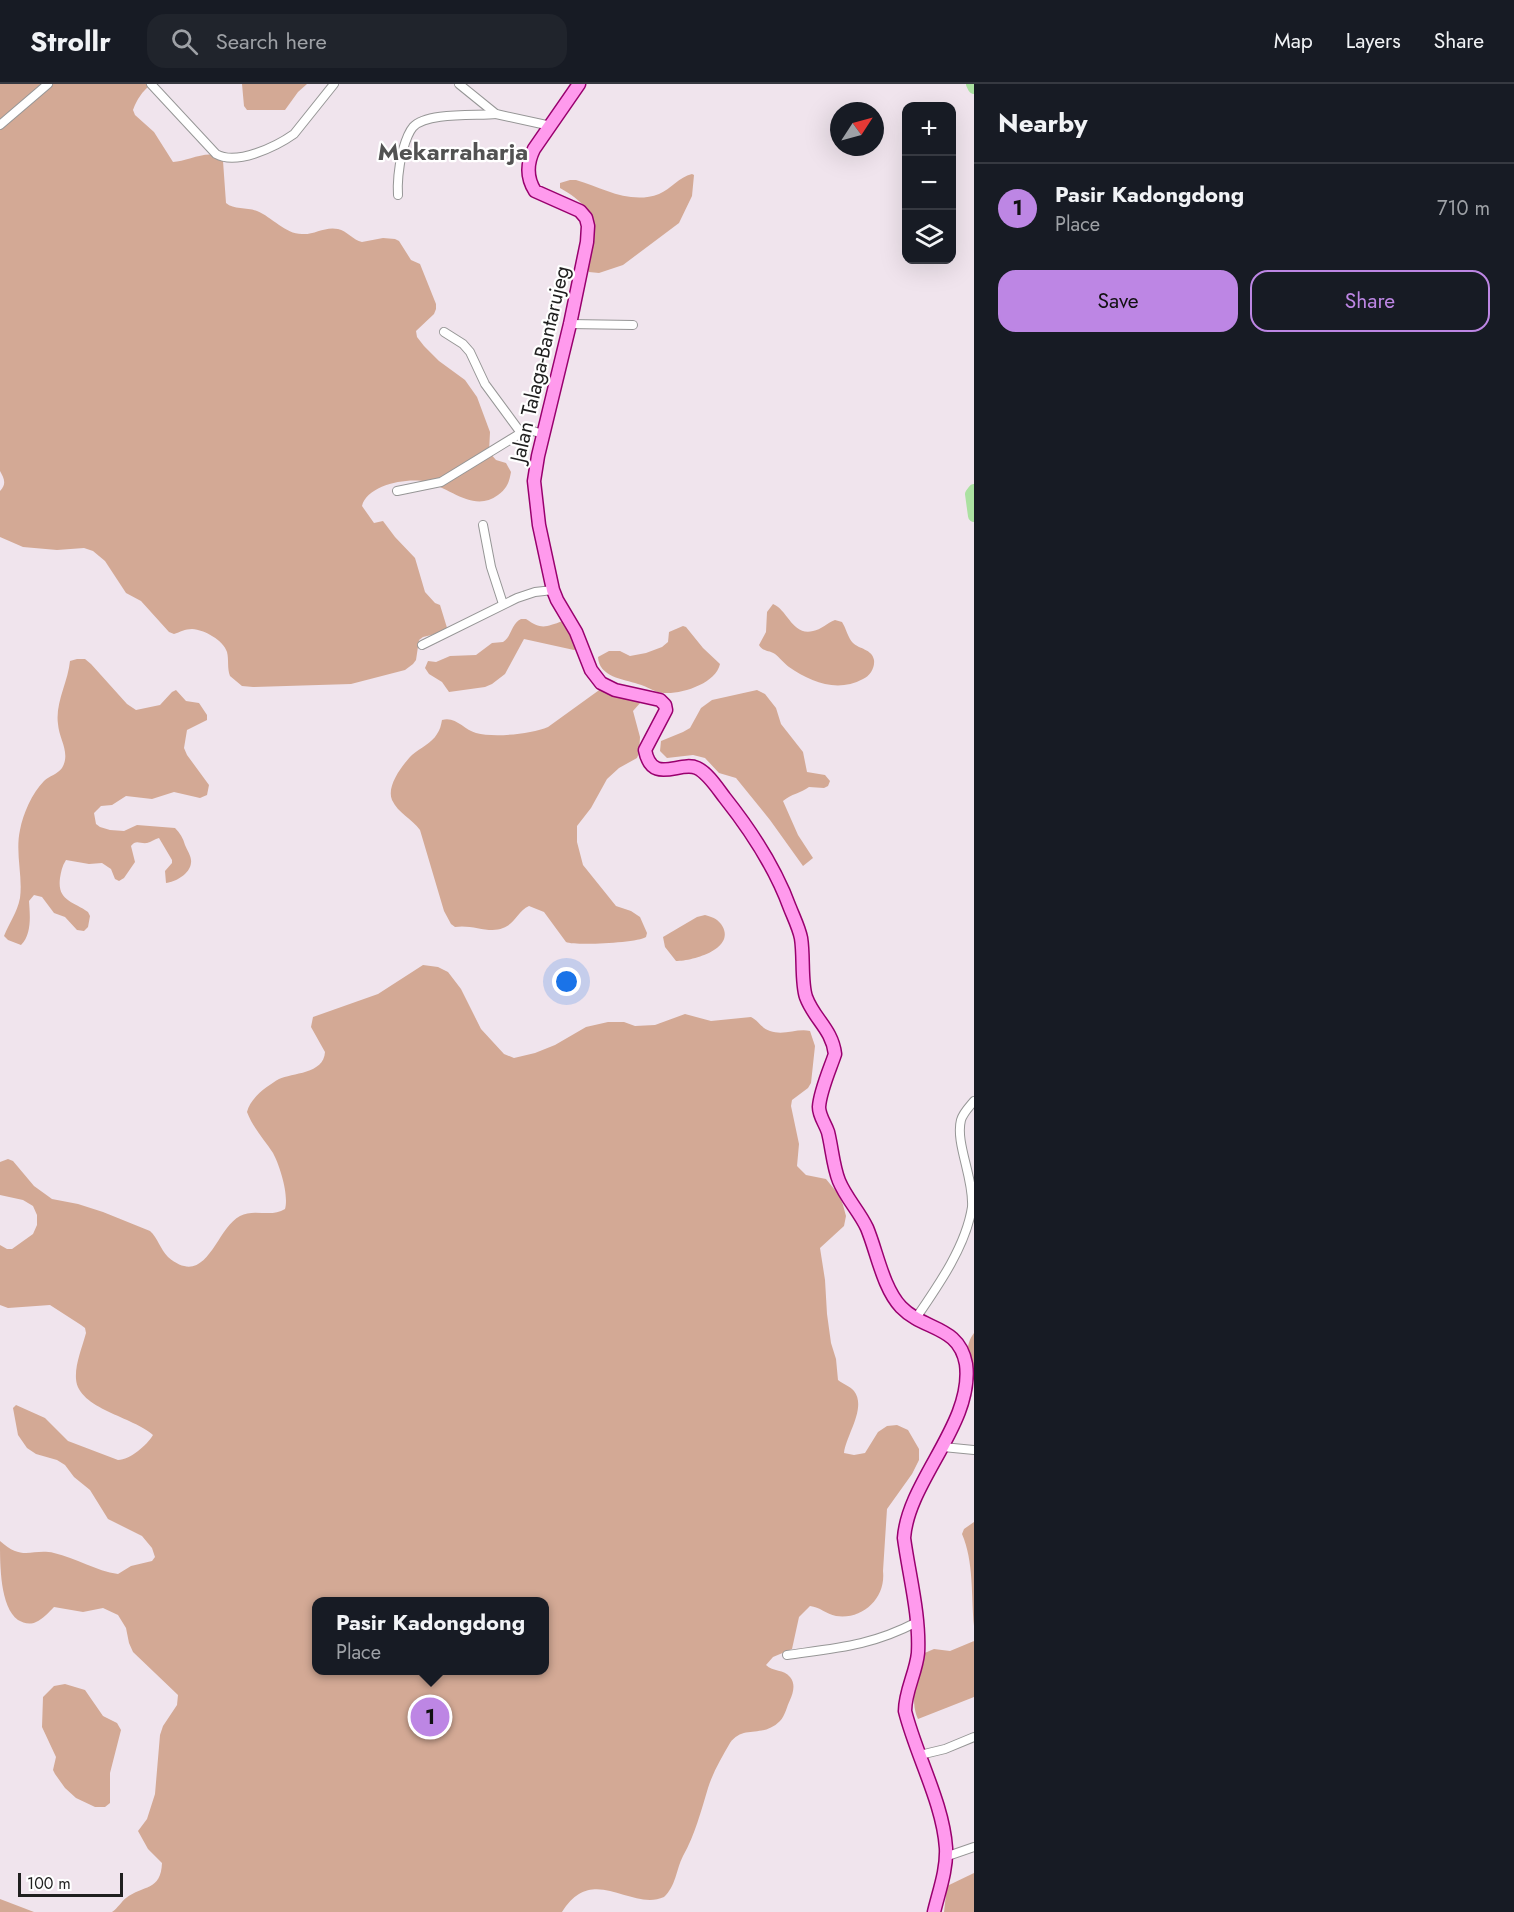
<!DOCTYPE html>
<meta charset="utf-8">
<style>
body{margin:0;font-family:Jost,sans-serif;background:#20242c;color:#f1f3f6}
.controls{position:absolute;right:18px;top:18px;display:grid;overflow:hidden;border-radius:12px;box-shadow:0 6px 24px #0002}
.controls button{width:54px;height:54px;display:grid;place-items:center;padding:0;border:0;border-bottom:2px solid #363941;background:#171b24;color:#f1f3f6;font:30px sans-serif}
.compass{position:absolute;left:830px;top:18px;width:54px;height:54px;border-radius:50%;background:#171b24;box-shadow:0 6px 24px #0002;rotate:54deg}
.scale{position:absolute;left:18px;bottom:15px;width:105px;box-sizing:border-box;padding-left:6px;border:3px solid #1f1f1f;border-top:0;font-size:16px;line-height:21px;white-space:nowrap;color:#1f1f1f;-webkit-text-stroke:4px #fff;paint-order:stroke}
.you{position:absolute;left:567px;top:898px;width:21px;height:21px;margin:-15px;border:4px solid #fff;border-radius:50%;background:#1a73e8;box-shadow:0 0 0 9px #1a73e833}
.badge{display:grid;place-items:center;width:39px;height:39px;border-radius:50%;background:#bd86e4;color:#111;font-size:20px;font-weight:700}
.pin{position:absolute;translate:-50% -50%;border:3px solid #fff;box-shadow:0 2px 6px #0006}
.popup{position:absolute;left:312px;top:1513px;width:237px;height:78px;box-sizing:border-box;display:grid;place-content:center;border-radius:12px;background:#171b24;filter:drop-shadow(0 2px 4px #0005);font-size:20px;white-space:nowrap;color:#9ea1a6}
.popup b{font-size:22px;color:#f1f3f6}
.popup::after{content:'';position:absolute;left:50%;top:100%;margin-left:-12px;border:12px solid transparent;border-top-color:#171b24}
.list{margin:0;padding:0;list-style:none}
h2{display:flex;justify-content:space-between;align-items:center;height:78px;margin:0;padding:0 24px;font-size:26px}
h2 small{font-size:20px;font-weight:400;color:#9ea1a6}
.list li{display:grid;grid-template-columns:39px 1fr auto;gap:18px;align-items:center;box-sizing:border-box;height:90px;padding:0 24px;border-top:2px solid #363941}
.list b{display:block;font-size:22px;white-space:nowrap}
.list p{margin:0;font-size:20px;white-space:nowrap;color:#9ea1a6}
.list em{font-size:20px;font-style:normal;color:#9ea1a6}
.actions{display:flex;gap:12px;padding:18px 24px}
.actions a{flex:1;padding:14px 0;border:2px solid #bd86e4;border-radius:18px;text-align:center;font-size:21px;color:#bd86e4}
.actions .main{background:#bd86e4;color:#111}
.icon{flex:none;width:33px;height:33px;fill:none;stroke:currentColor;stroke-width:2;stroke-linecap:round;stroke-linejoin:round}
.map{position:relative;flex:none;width:974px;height:1828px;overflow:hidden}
header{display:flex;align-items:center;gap:36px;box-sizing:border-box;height:84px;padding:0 30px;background:#171b24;border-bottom:2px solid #363941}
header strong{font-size:28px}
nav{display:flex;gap:33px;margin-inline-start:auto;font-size:21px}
.search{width:420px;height:54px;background:#20242c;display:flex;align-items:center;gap:15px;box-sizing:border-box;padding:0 21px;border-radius:18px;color:#9ea1a6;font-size:22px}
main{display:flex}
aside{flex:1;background:#171b24}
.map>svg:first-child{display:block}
</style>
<header>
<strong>Strollr</strong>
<div class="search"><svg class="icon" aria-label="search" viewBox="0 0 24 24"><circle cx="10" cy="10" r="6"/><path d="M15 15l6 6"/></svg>Search here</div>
<nav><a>Map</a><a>Layers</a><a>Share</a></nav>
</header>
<main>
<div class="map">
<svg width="974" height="1828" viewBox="0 0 974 1828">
<rect width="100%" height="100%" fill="#f0e4ed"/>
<g fill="#d3a995" fill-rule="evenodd">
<path d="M0,0H151C142,8 137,15 133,26L135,31L154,48L173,78C188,78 213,62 223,77L226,119C234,126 247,123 257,127C272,133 285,150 302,150C314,151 325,142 338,145C347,147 353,156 362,158L383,154L395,155L399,157L411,176L420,180L436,220V225L434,230L416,247L417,253L424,262L439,277L465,296L477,313L490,348L489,368L496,376L506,379L511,388C509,399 507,404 498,411C474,429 450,404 427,398C408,393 367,401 362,422L374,439L383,437L395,453L415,474L425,508L435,519L440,521L448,547L423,553L419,556L416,576L413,580L405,586L351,600L253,603L242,602L230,592C227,584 229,576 227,568C223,556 205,546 192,545C185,545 180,548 174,550L169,548L141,517L126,509L105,477L93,467L84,464L57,466L23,463L0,453V407C7,400 4,394 0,387Z"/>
<path d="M242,0H307L298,8L285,26H247L244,22Z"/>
<path d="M692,90L694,91L692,112L679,139L623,181L599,189L589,188C585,180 586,174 587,165C591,131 593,123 560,104V99L570,96H576C603,104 630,121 659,110C671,105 679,93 692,90Z"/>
<path d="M773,520C788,526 792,552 813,547C821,546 827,539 835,536L842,538C846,544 848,554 853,559C859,565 872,565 874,576C875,584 870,592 863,595C837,609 811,598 789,583C784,579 779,573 775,570C769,566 763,568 759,561L766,548L767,528Z"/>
<path d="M521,535H526C542,546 545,543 563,537L577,565L574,566L524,555L505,590L492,600L485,603L449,608L442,598L429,590L425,584L428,577L436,578L450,572L476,571L492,559L503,558C512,552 511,540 521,535Z"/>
<path d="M683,542L686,543L703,564L720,580C716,599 683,610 665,609C655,609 647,602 638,600C623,595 599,593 598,573L609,567H620L630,572L646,569L662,563L668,558L669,548Z"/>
<path d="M77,575H85L91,580L127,620L136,626L160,621L172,608L176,606L186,617L199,619L207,631V636L187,646L184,664L187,671L209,701L207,711L200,714L174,708L152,715L126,712L112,721L101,722L94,729L96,740L100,743L110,746L124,747L137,741L175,744C180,749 183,754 185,761C187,766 192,773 191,779C190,790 175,798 166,799L165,787L172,779V776L159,754C155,755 151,758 147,759C140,760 136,755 131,762L135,778L124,794L119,797L115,795L111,785L102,779L89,780L66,776C62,782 61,788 60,794C57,817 73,817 88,828L90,832L88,843L84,847L77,846L65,833L54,829L42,813L34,811L29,817C30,831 32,850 21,861L8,856L4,852C9,839 17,829 20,814C23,792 15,769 20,746C23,730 32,709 44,697C49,692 58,690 62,684C71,669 59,655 58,640C55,619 68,598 70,577Z"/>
<path d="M602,604L641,618L633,627L640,653L639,669L637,674L619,684L607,695L591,724L577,742V758L583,781L616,822L631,827L640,833L647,849L646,853C637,859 575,862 566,858L544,828L529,822C518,827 515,840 503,844C489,850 472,840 455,843L451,840L444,827L420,746C412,735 398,729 392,716C386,702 403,680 412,671C420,664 432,659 437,650C440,646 441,641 442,636C456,632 464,646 476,649C494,654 531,650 548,643Z"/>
<path d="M757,606L765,610L776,624L781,640L803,668L807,688L825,691L830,697L828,702L824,704L809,703C801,709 791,710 783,717L798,751L813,774L803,782L770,736L736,694L719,689L705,674L693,671L667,674L660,667L661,657L683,648L690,644L701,624L712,616Z"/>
<path d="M705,831C712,833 716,834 721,840C738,864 694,877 676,877L665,863L663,853L697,833Z"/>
<path d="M423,881L438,883L448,888L461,905L481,945L504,970L514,974L535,969L555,961L586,943L608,938H624L635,942L655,941L685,930L711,937L751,933C759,937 761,944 770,947C784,952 797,944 810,947L815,962L811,999L808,1004L792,1016L791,1022L799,1060L797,1082L806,1091L826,1095L839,1111L843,1121L846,1132L844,1142L820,1164L825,1196L827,1230L831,1259L836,1275L838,1296C843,1300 850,1302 854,1307C867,1324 846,1351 844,1369L854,1371L865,1369L878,1348L887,1342L897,1341L908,1346L919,1365V1376L912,1390L887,1425L883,1487C886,1514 863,1536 836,1532C826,1530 820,1523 810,1522L799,1533L792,1565L773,1573L766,1581C773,1588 784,1585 790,1593C796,1600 793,1609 790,1616C787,1622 785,1632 780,1637C762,1655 744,1640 730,1659C722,1673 713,1688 708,1704C701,1727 695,1751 683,1772C676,1786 676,1802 664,1813C631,1828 593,1778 562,1828H112C118,1824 121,1818 126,1814C143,1801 161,1807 162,1779L148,1765L138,1747L147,1735L155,1710L160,1651L163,1642L177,1621L178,1611L133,1568L129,1559L126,1544L118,1531L103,1524L83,1528L54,1523C49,1528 43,1535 36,1538C30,1541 23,1539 18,1536C0,1523 0,1481 0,1457C23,1478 32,1464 54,1469C76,1474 96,1487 118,1490L131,1482L152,1477L155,1473L152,1464L142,1452L108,1435L90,1406L74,1393L65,1381L57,1376L36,1370L27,1364L18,1351L13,1324L16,1321L45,1334L68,1357L118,1376C130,1376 147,1361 153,1351C134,1333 78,1325 76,1295C75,1280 82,1264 86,1249L85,1244L81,1241L50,1221L8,1224L0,1221V1161L7,1165H12L33,1150L37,1141V1131L33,1122L23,1116L0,1111V1078L8,1075L13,1077L34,1102L52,1115L78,1120L103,1128L150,1147C158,1154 160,1165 168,1173C207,1206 215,1145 240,1132C254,1124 271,1134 285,1125C289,1111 280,1082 273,1069C264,1055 253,1044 247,1028C250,1014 267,1002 279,995C292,989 324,990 325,968L311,943L313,933L378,910ZM316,1518H544V1586H316Z"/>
<path d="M974,1249V1289C966,1277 965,1260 974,1249Z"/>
<path d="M974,1438V1542C971,1511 974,1478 962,1450L964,1445Z"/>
<path d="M974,1548V1613L918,1635C909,1615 918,1592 920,1571L934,1565L950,1567L974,1557Z"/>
<path d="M65,1600L85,1606L103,1632L117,1639L121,1646L110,1689V1719L105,1723H95L76,1714L65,1704L55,1690L53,1686L56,1673L42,1643L43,1613L54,1602Z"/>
<path d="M974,1789V1828H944L947,1802Z"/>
<path d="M0,1815L34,1828H0Z"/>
</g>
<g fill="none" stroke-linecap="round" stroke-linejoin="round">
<g stroke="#abe1a1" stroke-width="12">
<path d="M972,0L974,4"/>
<path d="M974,406L971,410L974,432"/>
</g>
<defs>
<g id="minor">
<path d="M151,0L216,70C237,82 277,62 294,50L334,0"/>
<path d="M459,0L496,30L551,42"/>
<path d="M0,41L48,0"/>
<path d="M398,111C397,96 399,83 402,69C405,59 407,50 413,43C427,28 476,32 496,30"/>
<path d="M570,240L633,241"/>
<path d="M444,248L463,260L470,268L485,300L521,349"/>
<path d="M397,407L441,398L521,349L533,347L543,350"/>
<path d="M483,441L491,483L503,520"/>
<path d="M422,561L517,514L535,508L553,506"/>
<path d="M916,1234C938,1202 966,1162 972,1123C974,1094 955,1059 961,1036C963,1029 969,1023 974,1017"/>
<path d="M943,1363L974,1366"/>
<path d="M787,1571C837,1564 871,1562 917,1538"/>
<path d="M920,1671L945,1665L974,1653"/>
<path d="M945,1773L974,1763"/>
</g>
<path id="primary" d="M579,0L534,65C527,79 526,93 535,107L580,127L586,134L588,142L587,158L570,240L538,372L534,397L539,441L553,506L557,516L576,548L591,586L601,599L615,606L660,616L665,621L666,626L645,666C652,702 680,676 697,684C708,689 718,705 725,714C752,748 775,783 790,824C794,834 799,844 801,854C804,872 801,898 806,913C814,935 832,945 835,970C830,985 820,1007 819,1023C819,1032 825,1039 828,1048C832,1064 833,1082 839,1097C846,1114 859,1127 867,1144C877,1168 883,1204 901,1223C924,1247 959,1241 966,1280C974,1339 908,1397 904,1454C909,1491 920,1531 918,1569C916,1589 905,1607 905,1627C916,1671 943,1719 946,1764C947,1786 939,1807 934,1828"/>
</defs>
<use href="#minor" stroke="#969696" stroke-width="10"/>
<use href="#primary" stroke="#99006e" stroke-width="15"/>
<use href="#minor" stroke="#fff" stroke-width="8"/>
<use href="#primary" stroke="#ff9aed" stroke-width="12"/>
</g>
<g text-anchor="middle" stroke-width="4.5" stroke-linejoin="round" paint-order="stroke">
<g font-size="21" fill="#1f1f1f" stroke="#fff">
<text transform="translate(540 280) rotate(-77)" y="7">Jalan Talaga-Bantarujeg</text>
</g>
<g font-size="24" font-weight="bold" fill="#525252" stroke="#fff">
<text x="453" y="76">Mekarraharja</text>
</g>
</g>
</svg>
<div class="controls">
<button>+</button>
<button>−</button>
<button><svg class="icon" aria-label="layers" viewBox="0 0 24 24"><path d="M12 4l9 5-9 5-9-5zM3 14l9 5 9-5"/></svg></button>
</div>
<svg class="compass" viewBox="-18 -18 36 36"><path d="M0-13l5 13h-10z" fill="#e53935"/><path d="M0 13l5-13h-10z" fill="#9ea1a6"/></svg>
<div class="scale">100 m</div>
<div class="you"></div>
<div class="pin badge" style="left:430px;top:1633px">1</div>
<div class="popup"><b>Pasir Kadongdong</b>Place</div>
</div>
<aside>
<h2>Nearby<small></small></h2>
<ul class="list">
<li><span class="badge">1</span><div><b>Pasir Kadongdong</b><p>Place</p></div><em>710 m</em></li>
</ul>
<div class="actions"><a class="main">Save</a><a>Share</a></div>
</aside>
</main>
